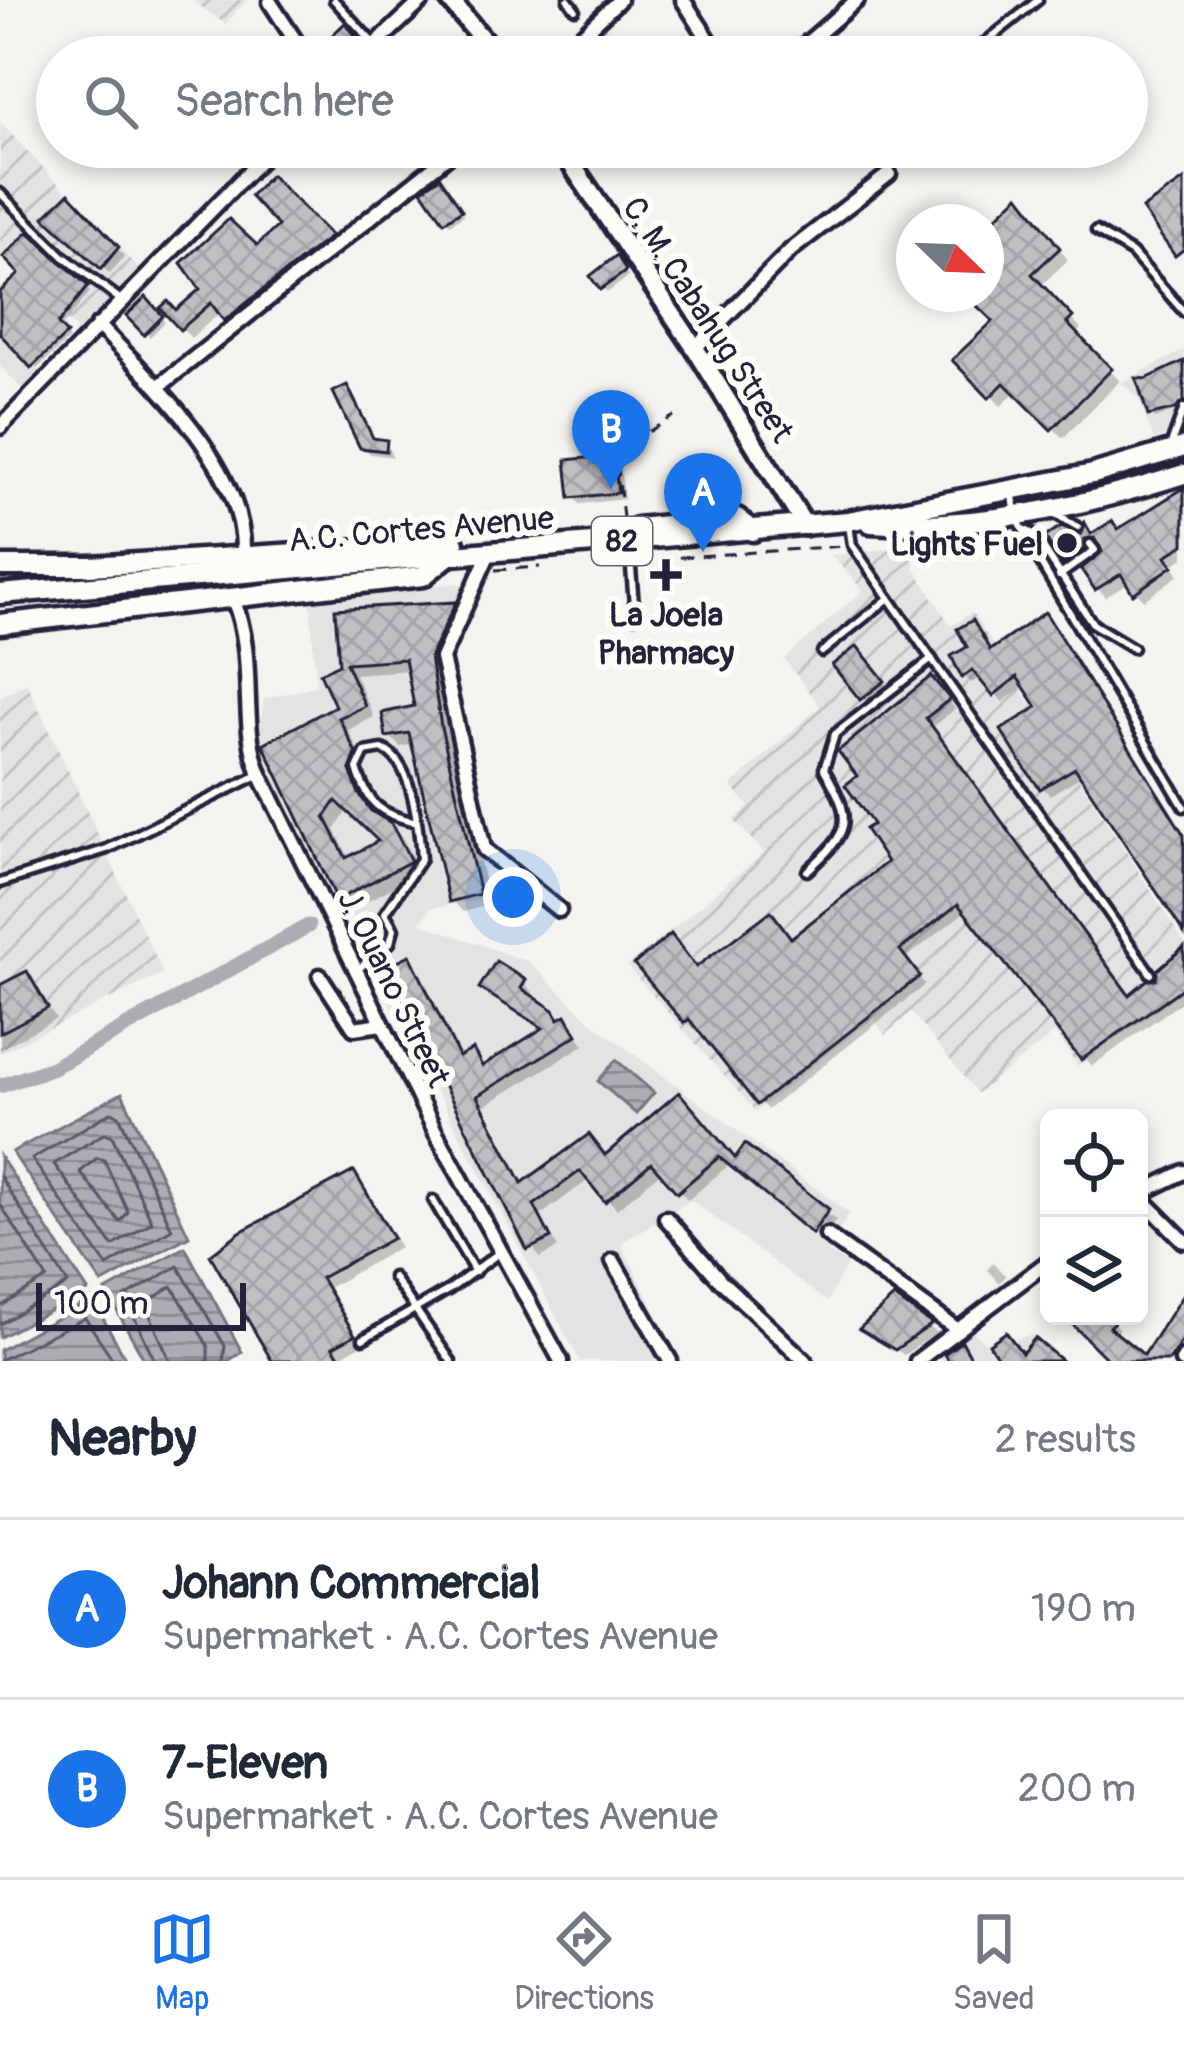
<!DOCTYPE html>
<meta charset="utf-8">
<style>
body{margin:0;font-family:Pangolin,sans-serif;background:#f2f2f3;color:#1f2937}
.controls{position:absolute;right:36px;bottom:36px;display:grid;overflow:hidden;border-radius:18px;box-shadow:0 6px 18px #0003}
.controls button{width:108px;height:108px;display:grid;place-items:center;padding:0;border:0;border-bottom:3px solid #e0e1e3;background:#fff;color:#1f2937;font:60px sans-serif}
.compass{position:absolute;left:896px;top:204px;width:108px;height:108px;border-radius:50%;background:#fff;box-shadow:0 6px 18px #0003;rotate:113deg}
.scale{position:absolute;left:36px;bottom:30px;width:210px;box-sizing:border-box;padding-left:12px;border:6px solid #22223b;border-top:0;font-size:33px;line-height:42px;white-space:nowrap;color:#22223b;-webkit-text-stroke:9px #fdfcf7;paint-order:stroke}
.you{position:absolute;left:513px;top:897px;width:42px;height:42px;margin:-30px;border:9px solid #fff;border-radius:50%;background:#1a73e8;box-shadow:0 0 0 18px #1a73e833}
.badge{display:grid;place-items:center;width:78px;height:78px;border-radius:50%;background:#1a73e8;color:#fff;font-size:39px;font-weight:700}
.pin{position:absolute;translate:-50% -99px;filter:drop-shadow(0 3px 6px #0008)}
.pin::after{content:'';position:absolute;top:63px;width:42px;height:36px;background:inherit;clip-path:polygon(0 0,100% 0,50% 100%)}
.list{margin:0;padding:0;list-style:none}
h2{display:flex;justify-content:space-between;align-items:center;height:156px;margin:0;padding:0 48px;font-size:51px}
h2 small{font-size:39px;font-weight:400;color:#747a83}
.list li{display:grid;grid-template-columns:78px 1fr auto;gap:36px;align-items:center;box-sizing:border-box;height:180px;padding:0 48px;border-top:3px solid #e0e1e3}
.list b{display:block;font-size:45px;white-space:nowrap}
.list p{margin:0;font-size:39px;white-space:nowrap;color:#747a83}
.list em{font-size:39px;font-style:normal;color:#747a83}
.icon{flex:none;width:66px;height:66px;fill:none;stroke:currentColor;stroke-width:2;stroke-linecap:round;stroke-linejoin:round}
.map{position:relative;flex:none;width:1184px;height:1361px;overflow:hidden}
.search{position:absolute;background:#fff;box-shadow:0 6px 18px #0003;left:36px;right:36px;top:36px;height:132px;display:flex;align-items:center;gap:30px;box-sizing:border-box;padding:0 42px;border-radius:66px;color:#747a83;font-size:45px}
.sheet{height:516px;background:#fff}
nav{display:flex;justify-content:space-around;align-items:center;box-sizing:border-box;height:168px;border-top:3px solid #e0e1e3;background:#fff;font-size:33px;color:#747a83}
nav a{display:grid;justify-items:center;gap:6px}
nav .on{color:#1a73e8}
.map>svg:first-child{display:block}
</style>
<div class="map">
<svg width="1184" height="1361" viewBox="0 0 1184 1361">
<defs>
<pattern id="industrial-furrows" width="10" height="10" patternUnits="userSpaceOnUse" patternTransform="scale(3)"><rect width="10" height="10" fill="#e4e3e2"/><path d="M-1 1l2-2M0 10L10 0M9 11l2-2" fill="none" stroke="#c3c2c3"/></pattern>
<pattern id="water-rules" width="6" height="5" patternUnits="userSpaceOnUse" patternTransform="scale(3)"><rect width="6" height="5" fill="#acacb2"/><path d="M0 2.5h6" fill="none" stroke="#8c8c92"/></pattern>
<pattern id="building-cross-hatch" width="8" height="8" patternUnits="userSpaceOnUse" patternTransform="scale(3)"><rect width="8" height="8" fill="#c0bfc2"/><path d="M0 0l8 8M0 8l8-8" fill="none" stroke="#a5a4a8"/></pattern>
</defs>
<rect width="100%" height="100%" fill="#f4f3ef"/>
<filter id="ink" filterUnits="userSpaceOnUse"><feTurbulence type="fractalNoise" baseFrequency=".00833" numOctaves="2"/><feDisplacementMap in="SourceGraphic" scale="24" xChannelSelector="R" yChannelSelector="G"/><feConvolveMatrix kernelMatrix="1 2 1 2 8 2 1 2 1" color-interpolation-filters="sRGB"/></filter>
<g filter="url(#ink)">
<g fill="#e4e3e2">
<path d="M0,327L39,372L22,389L0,366Z"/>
<path d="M1184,350V430L1154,440L1139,398L1121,383Z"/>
<path d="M462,583L459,623L440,657L489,899L431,908L420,923L529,962L596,1026L849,1213L826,1251L847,1264L827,1302L691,1200L621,1243L680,1361H580L256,752L264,699L316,686L310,597Z"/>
<path d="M972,1330L988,1346L1031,1335L1062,1361H942L938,1352Z"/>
</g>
<g fill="url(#industrial-furrows)">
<path d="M192,0H247L225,24Z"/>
<path d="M0,122L141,271L78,331L0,254Z"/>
<path d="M912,546L915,569L951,626L972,612L1184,942V990L1078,1066L1055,1033L977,1093L911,1012L885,1035L873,1018L756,1112L627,966L764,853L734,820L749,806L731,786L820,706L784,659L863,590L831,555Z"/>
<path d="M27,683L163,973L0,1053V697Z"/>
</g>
<g fill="url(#water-rules)" stroke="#757582" stroke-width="3">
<path d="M616,1060L654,1093L636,1114L598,1081Z"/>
<path d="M122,1093L189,1236L102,1283L12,1152Z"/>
<path d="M0,1156L88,1291L0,1337Z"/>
<path d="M185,1247L242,1352L228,1361H145L106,1291Z"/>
<path d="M92,1299L127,1361H0V1350Z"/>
</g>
<g fill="#0003" fill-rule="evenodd">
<path d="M345,27L358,41L343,55L330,41Z"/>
<path d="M425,147H441L445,152L437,159Z"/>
<path d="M271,180L338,247L236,329L221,312L191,338L164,309L177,313L282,226Z"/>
<path d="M444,185L464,215L450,224L446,220Z"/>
<path d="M69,197L124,256L110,274L48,217Z"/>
<path d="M1029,209L1068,260L1040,286L1081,329L1075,335L1120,381L1063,438L1016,391L1001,406L957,360L997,321L968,294H986V231Z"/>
<path d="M28,236L90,292L60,330L69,339L37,369L0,330V296L23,274Z"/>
<path d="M621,263L628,277L607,293L594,276Z"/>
<path d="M146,302L165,322L150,337L130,317Z"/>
<path d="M1184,365V408L1155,419L1151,415Z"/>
<path d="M347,388L376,442L386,443L393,457L371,454L362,446Z"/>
<path d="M613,458L620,465L624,499L580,504L573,497Z"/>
<path d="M1184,491V558L1173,565L1179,575L1144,600L1129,582L1106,597L1097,588L1106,552L1102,545L1092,547V557L1073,570L1065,562L1086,529L1094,536L1118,532Z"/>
<path d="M455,605L465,615L440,670L451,740L490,905L463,912L452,900L415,744L400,747L389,735L418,709L410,670L355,674L374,717L348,730L366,766L360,783L369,808L402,837L420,873L350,910L339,899L267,745L339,708L338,612ZM348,809L383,842L350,859L335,830Z"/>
<path d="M1045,616L1184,838V926L1083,775L1050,795L1042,787L1041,708L1026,684L1003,702L981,677L972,683L964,676L973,623L992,652Z"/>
<path d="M864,657L890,689L870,705L862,698Z"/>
<path d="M939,688L955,709L931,728L1130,998L1159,982L1184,951V1000L1092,1066L967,910L905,959L925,985L767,1110L698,1025L694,1029L686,1021L697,970L792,941L891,862L877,825Z"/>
<path d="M410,959L462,1059L473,1053L485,1068L545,1030L483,988L524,983L533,992L530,998L565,1019L584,1045L484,1106L525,1185L606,1158L679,1096L736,1162L836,1220L823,1240L730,1164L688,1200L662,1171L617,1209L590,1179L541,1215L558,1248L539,1258L389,969Z"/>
<path d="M27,975L56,1019L0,1049V989Z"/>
<path d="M353,1175L400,1247L328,1288L361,1345L339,1357L276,1361Z"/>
<path d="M993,1263L1006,1276L999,1283L987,1270Z"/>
<path d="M1049,1281V1302L1039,1289Z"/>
<path d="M1184,1299V1352L1178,1361H1114L1069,1316H1115L1111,1320L1119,1329L1113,1334L1145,1359Z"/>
<path d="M895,1301L937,1333L904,1355L863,1329Z"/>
</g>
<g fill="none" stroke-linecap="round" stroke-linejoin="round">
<g stroke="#59596b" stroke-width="3">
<path d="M111,1112L119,1115L172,1229L107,1266L32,1159Z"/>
<path d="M105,1133L112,1136L152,1222L113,1246L54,1164Z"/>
<path d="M97,1158L104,1160L128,1212L120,1222L80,1172Z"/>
<path d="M0,1176L68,1284L0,1324"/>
<path d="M0,1204L47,1278L0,1307"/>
<path d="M0,1360L85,1318L114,1361"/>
<path d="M155,1361L125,1297L178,1266L225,1346L223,1361"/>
<path d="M170,1361L145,1304L172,1286L208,1346V1361"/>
</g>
<path stroke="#acacb2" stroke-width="15" d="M0,1086L52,1068L308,926"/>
</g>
<g fill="url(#building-cross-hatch)" stroke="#22223b" stroke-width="3" fill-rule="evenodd">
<path d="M345,23L355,35L337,53L326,41Z"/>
<path d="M271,175L331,236L224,321L211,303L180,330L160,308L168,301L176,310L200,289L181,263L229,219L257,245L278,226L250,196Z"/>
<path d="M440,177L462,210L444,222L422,190Z"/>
<path d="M1184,180V249L1175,256L1142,209Z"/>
<path d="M69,193L119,247L101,269L44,217Z"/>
<path d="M1019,195L1060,248L1032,274L1073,317L1067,323L1112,369L1051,430L1004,383L989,398L952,360L993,321L964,294H986V227Z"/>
<path d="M28,232L88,286L58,324L67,334L31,368L0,334V292L19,274L3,257Z"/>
<path d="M617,255L626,271L600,290L590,276Z"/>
<path d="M146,297L163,316L144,335L126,316Z"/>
<path d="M1184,361V401L1176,409L1148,416L1136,378L1146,379Z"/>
<path d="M347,385L373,438L387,440L386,451L360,448L333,392Z"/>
<path d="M614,455L618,493L570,498L566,460Z"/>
<path d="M1184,488V545L1166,556L1173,566L1133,594L1121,574L1095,590L1081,569L1102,552L1094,538L1084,539V549L1063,564L1045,537L1061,526L1081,534L1085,523L1091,534L1112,521L1118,529Z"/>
<path d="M456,602L430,657L441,727L480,894L449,902L409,733L386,737L382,713L414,706L405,659L346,663L365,706L339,718L356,753L350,770L359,794L371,811L391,823L411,861L337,900L263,744L335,706L320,673L339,664L335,609ZM336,801L378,841L346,858L325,817Z"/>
<path d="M1045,612L1184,835V933L1075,768L1040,789L1020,761L1001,730L1037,707L1017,677L993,696L972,670L962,678L951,656L967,647L957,629L973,620L990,650Z"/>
<path d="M857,646L885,681L860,700L832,665Z"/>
<path d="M931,676L950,699L926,718L1129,995L1147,980L1156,979L1157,970L1184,947V987L1081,1060L958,904L900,950L920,976L757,1105L689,1019L684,1023L634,964L671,934L696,967L771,911L791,938L887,862L865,829L873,824L845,785L857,776L838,751Z"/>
<path d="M410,955L459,1057L473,1049L482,1066L543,1028L479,988L496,961L526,980L521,988L554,1010L559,1019L566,1015L577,1035L477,1096L522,1183L589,1134L605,1155L679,1092L735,1158L745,1144L829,1209L812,1234L719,1157L677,1193L651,1163L605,1202L580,1171L534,1205L551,1238L527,1250L385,967Z"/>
<path d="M27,971L48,1008L0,1033V985Z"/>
<path d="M354,1171L393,1238L321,1278L355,1335L333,1347L342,1361H272L210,1255L240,1232Z"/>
<path d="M1184,1293V1337L1169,1361H1109L1064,1316H1120L1109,1327L1144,1355Z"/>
<path d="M894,1297L932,1324L895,1350L859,1329Z"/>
<path d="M1006,1332L1022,1353L1035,1338L1062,1361H1000L989,1344Z"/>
<path d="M962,1341L973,1361H948L944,1354Z"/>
</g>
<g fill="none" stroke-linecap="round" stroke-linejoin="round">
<defs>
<g id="lane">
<path d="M334,0L375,45"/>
<path d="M568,0L575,9"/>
<path d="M967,57L1038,0"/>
<path d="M0,193L63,256L122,301"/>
<path d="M1096,231L1132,253L1184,312"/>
<path d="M1171,444L1184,408"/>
<path d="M1013,496L1016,516L1037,557L1184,807"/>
<path d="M1053,513L1078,527"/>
<path d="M849,525L852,545L1151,974"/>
<path d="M1025,530L1034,534L1093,624L1133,648"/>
<path d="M629,544L635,617"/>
<path d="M1059,576L1095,550L1090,544"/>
<path d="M822,652L889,598"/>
<path d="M807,871C851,831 854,821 824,769L835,734L932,659"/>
<path d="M0,883L107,849L260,774"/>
<path d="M357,970L390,943L394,929L385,913L421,859C419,830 413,760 382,749L365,752L357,769C368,803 379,814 413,821"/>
<path d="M433,1200L475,1272"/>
<path d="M393,1277L451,1361"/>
<path d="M363,1339L450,1289L500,1252"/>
</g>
<g id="street">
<path d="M683,0L720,57"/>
<path d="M270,2L306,57"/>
<path d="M362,57L423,0"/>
<path d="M559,57L619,0"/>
<path d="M791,57L857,0"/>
<path d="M98,325C154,383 248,470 243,557"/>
<path d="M695,348L791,250L889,174"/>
<path d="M158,387L459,147"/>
<path d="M0,427L273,147"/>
<path d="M490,551L442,658L484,849L559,910"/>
<path d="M233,599C258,659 238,720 260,774L435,1131L561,1361"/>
<path d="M320,976L354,1028L382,1024"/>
<path d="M1139,1194L1184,1172"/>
<path d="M1139,1196L1184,1241"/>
<path d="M666,1218L720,1280L805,1361"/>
<path d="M827,1235L958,1330"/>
<path d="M613,1261L670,1361"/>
<path d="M917,1361L1049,1261"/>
<path d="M1182,1361L1184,1357"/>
</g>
<g id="secondary">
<path d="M450,0L497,57"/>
<path d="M560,147L695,348L805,526"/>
</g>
<g id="primary">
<path d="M871,523C976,530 1084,506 1184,474"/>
<path d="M637,528L737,518L753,531"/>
<path d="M0,566H90L454,543"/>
<path d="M0,594L848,521L1093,474L1184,447"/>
<path d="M0,624L423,576L448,556"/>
</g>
</defs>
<use href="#lane" stroke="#22223b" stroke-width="15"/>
<use href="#street" stroke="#22223b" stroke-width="21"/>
<use href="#secondary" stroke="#22223b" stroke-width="26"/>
<use href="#primary" stroke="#22223b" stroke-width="27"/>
<g stroke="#22223b" stroke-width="3" stroke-dasharray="12 9" stroke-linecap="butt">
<path d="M623,518L616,452L674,416"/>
<path d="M506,535L513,528L535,529"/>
<path d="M638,560L844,546"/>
<path d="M597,562L623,561"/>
<path d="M495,570L540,567"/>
</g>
<use href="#lane" stroke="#fdfcf7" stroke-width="6"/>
<use href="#street" stroke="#fdfcf7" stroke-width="12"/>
<use href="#secondary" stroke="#fdfcf7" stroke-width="16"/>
<use href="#primary" stroke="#fdfcf7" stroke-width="18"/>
</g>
</g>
<g fill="#22223b" stroke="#fdfcf7" stroke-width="4.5">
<circle cx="1067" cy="543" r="12"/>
<path d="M660 557h12v12h12v12h-12v12h-12v-12h-12v-12h12z"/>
</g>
<g text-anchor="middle" stroke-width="12" stroke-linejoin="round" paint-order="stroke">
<rect fill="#fdfcf7" stroke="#646373" stroke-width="3" x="592" y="517" width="60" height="48" rx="9"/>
<g font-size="30" font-weight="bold" fill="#22223b">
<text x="622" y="551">82</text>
</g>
<g font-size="33" fill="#22223b" stroke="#fdfcf7">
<text transform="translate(709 319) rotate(57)" y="12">C. M. Cabahug Street</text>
<text transform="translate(421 528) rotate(-5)" y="12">A.C. Cortes Avenue</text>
<text transform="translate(395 988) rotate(64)" y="12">J. Ouano Street</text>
</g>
<g font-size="33" font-weight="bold" fill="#22223b" stroke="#fdfcf7" text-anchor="end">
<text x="1043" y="555">Lights Fuel</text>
<text x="666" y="626" text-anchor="middle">La Joela<tspan x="666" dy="38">Pharmacy</tspan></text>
</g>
</g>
</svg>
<div class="controls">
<button><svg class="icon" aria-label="locate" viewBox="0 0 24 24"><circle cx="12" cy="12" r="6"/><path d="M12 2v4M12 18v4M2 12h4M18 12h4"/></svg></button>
<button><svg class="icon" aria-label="layers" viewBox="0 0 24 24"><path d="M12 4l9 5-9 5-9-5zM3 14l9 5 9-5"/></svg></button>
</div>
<svg class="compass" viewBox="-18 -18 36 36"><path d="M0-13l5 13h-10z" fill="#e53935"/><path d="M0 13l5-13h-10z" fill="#747a83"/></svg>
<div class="scale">100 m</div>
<div class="you"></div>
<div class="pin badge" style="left:703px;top:552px">A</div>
<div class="pin badge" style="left:611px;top:489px">B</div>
<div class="search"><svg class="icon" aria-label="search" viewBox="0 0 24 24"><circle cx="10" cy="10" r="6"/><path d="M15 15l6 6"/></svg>Search here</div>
</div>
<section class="sheet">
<h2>Nearby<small>2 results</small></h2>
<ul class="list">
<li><span class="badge">A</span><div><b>Johann Commercial</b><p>Supermarket · A.C. Cortes Avenue</p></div><em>190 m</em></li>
<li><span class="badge">B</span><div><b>7-Eleven</b><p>Supermarket · A.C. Cortes Avenue</p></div><em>200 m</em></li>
</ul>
</section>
<nav>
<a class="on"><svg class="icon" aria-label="map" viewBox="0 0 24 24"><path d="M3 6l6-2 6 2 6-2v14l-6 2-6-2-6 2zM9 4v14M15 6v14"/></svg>Map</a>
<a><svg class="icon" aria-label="directions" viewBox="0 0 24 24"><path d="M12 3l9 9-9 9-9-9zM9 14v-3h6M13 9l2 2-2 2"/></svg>Directions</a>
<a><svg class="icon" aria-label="saved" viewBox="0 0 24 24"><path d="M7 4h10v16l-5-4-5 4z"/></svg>Saved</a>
</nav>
